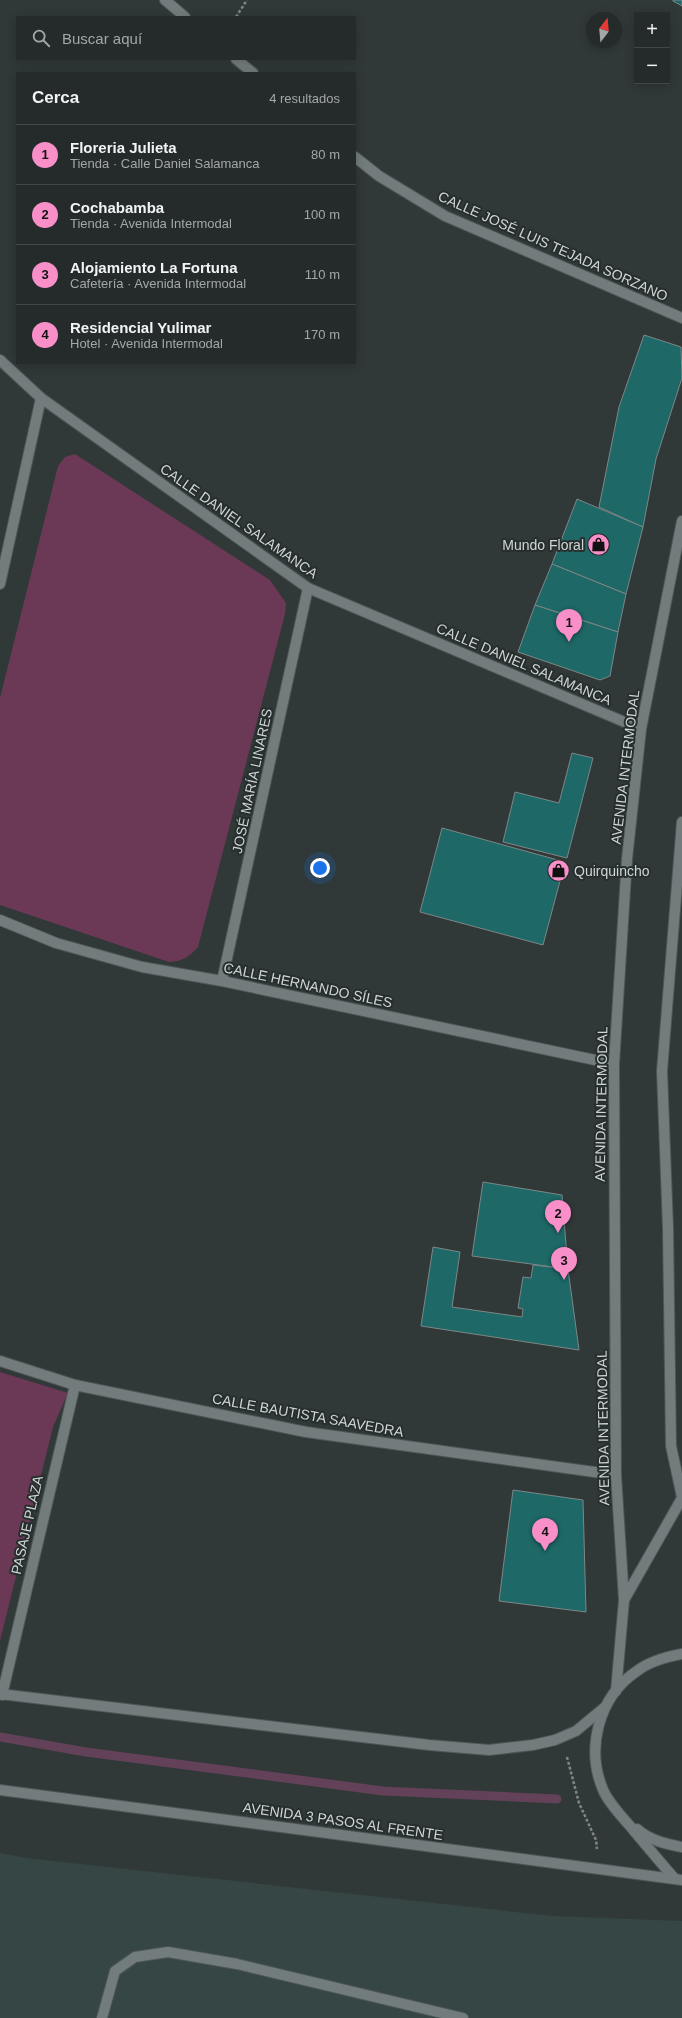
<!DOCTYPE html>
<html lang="es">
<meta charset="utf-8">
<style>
body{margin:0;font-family:Helvetica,sans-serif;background:#303736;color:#f1f3f6}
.controls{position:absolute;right:12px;top:12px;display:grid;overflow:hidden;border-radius:0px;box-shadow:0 2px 10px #0003}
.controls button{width:36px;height:36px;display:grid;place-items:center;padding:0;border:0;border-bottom:1px solid #414747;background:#242b2a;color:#f1f3f6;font:20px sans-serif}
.compass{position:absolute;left:586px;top:12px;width:36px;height:36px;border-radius:50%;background:#242b2a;box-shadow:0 2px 10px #0003;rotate:16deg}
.you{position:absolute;left:320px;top:868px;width:14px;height:14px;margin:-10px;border:3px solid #fff;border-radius:50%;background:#1a73e8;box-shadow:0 0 0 6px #1a73e833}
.badge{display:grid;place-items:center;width:26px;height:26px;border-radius:50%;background:#f98fc9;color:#111;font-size:13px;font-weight:700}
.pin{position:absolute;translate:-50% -33px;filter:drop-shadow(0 1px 2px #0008)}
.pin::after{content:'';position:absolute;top:21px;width:14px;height:12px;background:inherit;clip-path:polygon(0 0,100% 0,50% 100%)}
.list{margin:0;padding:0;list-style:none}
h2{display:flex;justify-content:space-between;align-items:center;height:52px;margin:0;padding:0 16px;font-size:17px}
h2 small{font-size:13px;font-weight:400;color:#a3a7a8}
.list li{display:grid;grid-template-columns:26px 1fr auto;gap:12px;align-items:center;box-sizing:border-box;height:60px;padding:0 16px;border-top:1px solid #414747}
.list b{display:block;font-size:15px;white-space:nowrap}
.list p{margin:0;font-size:13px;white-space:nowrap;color:#a3a7a8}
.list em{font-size:13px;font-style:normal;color:#a3a7a8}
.icon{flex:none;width:22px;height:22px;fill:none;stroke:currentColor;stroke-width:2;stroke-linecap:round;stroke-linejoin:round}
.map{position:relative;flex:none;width:682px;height:2018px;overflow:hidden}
.search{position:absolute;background:#242b2a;box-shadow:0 2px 10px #0003;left:16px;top:16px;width:340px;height:44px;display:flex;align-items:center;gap:10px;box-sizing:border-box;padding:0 14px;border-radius:0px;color:#a3a7a8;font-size:15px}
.panel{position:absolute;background:#242b2a;box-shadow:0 2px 10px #0003;left:16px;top:72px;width:340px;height:292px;border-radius:0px}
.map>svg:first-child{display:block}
</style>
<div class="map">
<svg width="682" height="2018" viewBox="0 0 682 2018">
<rect width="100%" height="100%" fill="#303938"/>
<path fill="#354645" d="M0,1853L26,1858L552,1916L682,1921V2018H0Z"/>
<g fill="#6b3855">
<path d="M75,454L270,580L286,603L285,614L198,947C189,957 183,961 169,962L0,905V698L58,466L65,457Z"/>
<path d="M0,1372L68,1393L53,1427L0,1641Z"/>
</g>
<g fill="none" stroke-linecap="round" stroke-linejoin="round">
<path stroke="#634158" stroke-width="9" d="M0,1737L86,1752L383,1791L557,1799"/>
</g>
<g fill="#1e6867" stroke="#7d8786">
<path d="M682,0V6L673,1V0Z"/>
<path d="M644,335L681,347L682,378L656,459L643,527L599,507L619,407Z"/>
<path d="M577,499L643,527L626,594L552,564Z"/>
<path d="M552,564L626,594L618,632L535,605Z"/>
<path d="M535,605L618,632L610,676L600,680L518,652Z"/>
<path d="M572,753L593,758L567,858L503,842L515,792L559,803Z"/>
<path d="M442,828L565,862L543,945L420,912Z"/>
<path d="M483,1182L562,1195L568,1269L472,1256Z"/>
<path d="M433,1247L460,1252L452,1307L522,1317L523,1309L518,1308L523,1277L531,1278L533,1265L568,1269L579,1350L421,1326Z"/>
<path d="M513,1490L583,1500L586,1612L499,1601Z"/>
</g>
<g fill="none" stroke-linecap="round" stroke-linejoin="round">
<defs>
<path id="service" d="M102,2018L115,1971L135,1957L168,1952L237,1964L463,2018"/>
<g id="minor">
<path d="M165,0L185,17"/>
<path d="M236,59L253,73"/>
<path d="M355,157L379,176L445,216L682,318"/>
<path d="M0,360L41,398L308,588L641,729"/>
<path d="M0,584L41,398"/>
<path d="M0,920L56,943L142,967L222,981L614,1064"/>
<path d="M222,981L308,588"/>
<path d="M0,1361L75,1385L306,1432L616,1475"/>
<path d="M624,1600L682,1498"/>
<path d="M2,1695L75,1385"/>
</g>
<g id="secondary">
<path d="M682,822L662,1071L668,1228L671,1446L682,1497"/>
<path d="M616,1691L624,1600L616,1475L614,1064L627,859L641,729L682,521"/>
<path d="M0,1694L429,1745L489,1750L533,1745L555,1740L576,1731L605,1707"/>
<path d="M0,1790L682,1880"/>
<path d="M637,1829C649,1840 666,1844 682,1847"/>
<path d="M675,1879C660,1862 645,1844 630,1826C621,1816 610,1804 604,1792C585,1750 598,1697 637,1671C650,1661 666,1657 682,1654"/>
</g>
</defs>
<use href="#service" stroke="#4f5656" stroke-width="12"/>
<use href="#minor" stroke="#4f5656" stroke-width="12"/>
<use href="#secondary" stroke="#4f5656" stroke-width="12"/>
<g stroke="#7f8685" stroke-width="2.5" stroke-dasharray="3 2" stroke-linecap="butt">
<path d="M236,17L247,0"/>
<path d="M567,1757L579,1803L596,1840L597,1849"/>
</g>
<use href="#service" stroke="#737c7c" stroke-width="10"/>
<use href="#minor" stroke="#737c7c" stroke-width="10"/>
<use href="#secondary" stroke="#737c7c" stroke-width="10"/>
</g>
<defs>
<symbol id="shop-disc" viewBox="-11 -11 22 22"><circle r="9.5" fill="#f98fc9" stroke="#262f2e"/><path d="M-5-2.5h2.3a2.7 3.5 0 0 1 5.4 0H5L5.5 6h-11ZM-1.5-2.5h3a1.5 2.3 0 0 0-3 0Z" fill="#111"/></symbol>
</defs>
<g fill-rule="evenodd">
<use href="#shop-disc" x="586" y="532" width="25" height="25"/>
<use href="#shop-disc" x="546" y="858" width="25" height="25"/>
</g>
<g text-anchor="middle" stroke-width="4" stroke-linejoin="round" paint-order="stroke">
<g font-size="14" fill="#d0d5d5" stroke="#262f2e">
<text transform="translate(553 246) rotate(24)" y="5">CALLE JOSÉ LUIS TEJADA SORZANO</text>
<text transform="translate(239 521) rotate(35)" y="5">CALLE DANIEL SALAMANCA</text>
<text transform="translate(524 664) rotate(23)" y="5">CALLE DANIEL SALAMANCA</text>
<text transform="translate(625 767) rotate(-83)" y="5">AVENIDA INTERMODAL</text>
<text transform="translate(252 781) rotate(-78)" y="5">JOSÉ MARÍA LINARES</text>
<text transform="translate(308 985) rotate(12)" y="5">CALLE HERNANDO SÍLES</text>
<text transform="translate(601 1104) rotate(-89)" y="5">AVENIDA INTERMODAL</text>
<text transform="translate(308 1415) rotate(10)" y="5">CALLE BAUTISTA SAAVEDRA</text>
<text transform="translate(603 1428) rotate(-91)" y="5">AVENIDA INTERMODAL</text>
<text transform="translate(27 1525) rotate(-77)" y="5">PASAJE PLAZA</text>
<text transform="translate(343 1821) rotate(8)" y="5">AVENIDA 3 PASOS AL FRENTE</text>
</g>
<g font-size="14" fill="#d0d5d5" stroke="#262f2e" text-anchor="end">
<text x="584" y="550">Mundo Floral</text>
<text x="574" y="876" text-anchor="start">Quirquincho</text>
</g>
</g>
</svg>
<div class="controls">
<button>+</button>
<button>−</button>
</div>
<svg class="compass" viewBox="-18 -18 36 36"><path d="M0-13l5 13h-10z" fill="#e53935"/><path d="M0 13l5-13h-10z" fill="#a3a7a8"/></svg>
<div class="you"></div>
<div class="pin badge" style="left:569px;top:642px">1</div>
<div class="pin badge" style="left:558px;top:1233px">2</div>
<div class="pin badge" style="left:564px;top:1280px">3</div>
<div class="pin badge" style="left:545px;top:1551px">4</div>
<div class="search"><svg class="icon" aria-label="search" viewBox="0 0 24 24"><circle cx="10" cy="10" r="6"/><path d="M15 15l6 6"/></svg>Buscar aquí</div>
<section class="panel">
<h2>Cerca<small>4 resultados</small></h2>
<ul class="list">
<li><span class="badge">1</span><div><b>Floreria Julieta</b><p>Tienda · Calle Daniel Salamanca</p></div><em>80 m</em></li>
<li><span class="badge">2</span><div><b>Cochabamba</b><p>Tienda · Avenida Intermodal</p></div><em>100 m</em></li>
<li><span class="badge">3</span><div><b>Alojamiento La Fortuna</b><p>Cafetería · Avenida Intermodal</p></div><em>110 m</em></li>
<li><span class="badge">4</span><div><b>Residencial Yulimar</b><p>Hotel · Avenida Intermodal</p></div><em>170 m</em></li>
</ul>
</section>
</div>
